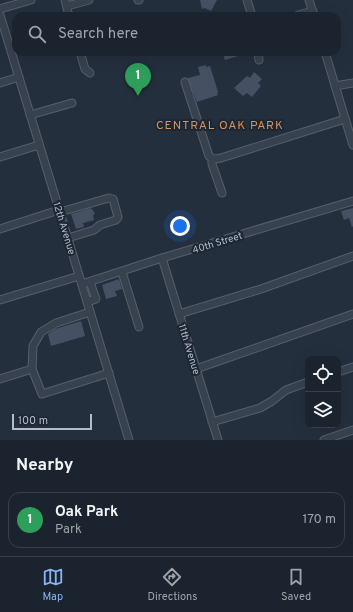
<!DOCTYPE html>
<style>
body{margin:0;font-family:Overpass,sans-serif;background:#282f3a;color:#f1f3f6}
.controls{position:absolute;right:12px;bottom:12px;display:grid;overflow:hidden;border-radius:8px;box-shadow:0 4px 16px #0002}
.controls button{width:36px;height:36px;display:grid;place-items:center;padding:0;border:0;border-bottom:1px solid #39404a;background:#1b232e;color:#f1f3f6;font:20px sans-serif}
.scale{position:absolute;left:12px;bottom:10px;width:80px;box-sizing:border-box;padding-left:4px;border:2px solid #b4bcc9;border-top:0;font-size:11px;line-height:14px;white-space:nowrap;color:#b4bcc9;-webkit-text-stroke:3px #1d2633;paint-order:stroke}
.you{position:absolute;left:180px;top:226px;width:14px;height:14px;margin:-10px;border:3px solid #fff;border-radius:50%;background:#1a73e8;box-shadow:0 0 0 6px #1a73e833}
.badge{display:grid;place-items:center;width:26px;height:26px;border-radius:50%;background:#8ab4f8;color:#fff;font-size:13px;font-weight:700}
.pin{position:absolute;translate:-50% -33px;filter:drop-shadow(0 1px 2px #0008)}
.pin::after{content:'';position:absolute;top:21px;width:14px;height:12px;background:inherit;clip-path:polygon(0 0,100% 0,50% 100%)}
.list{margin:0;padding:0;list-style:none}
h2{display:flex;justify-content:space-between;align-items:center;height:52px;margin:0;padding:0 16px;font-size:17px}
h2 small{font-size:13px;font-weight:400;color:#a0a4aa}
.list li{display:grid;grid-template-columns:26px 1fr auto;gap:12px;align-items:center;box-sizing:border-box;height:56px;margin:0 8px 8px;padding:0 8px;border:1px solid #39404a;border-radius:12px}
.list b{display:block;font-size:15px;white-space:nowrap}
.list p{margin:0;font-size:13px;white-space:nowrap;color:#a0a4aa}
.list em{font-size:13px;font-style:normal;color:#a0a4aa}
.icon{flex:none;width:22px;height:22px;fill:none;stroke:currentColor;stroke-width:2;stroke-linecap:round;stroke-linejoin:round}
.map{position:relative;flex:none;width:353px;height:440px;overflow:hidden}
.search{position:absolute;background:#1b232e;box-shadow:0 4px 16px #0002;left:12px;right:12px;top:12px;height:44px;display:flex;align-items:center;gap:10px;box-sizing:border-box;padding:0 14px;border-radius:12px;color:#a0a4aa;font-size:15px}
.sheet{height:116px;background:#1b232e}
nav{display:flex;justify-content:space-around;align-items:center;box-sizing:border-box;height:56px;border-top:1px solid #39404a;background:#1b232e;font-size:11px;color:#a0a4aa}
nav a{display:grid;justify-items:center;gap:2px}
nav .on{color:#8ab4f8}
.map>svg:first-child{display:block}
</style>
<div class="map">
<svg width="353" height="440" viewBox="0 0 353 440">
<rect width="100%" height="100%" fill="#242f3e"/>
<g fill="#455162">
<path d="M200,0H217L211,11L205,8L202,9Z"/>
<path d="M222,52H248V53L225,60Z"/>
<path d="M206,65V67L210,66L218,92L217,93L218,95L197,102L188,78L200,75L198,67Z"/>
<path d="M254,72L262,79L258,83L261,86L252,97L247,93L243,96L234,88L247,76L250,78Z"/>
<path d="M91,208L92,210H93L95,214L93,215L94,220L83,223L84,227L76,229L71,214Z"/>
<path d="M353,208V226L352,227L349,218L344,220L341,211Z"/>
<path d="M119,279L122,289L115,291L117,296L106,299L102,285Z"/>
<path d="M81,321L85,336L51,346L48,334L55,329Z"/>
</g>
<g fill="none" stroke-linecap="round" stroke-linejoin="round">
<defs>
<g id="minor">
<path d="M65,0L69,16"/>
<path d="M138,0H139"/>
<path d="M247,0L252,16"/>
<path d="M309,0L314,16"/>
<path d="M67,6L89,0"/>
<path d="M0,9L31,0"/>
<path d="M0,15L129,440"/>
<path d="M298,15L313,11"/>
<path d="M80,52L85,69L90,73"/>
<path d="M258,52L259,60"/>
<path d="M325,52L353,145"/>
<path d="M185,82L209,156C213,160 215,159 221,158L345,119"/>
<path d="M0,83L19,77"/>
<path d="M335,86L353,83"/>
<path d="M30,115L72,103"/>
<path d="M0,157L39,145"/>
<path d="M212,159V164L222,193"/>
<path d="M60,212L109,198L113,199L118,217L116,220L100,225L94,230L68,238"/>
<path d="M0,229L59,210"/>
<path d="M162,258L218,440"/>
<path d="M122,272L139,327"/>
<path d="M82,284L162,258L353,201"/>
<path d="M0,300L79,276"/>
<path d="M87,302L96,299L90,282"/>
<path d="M179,314L261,289L353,256"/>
<path d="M32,369L33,346L41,332L56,323L90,312"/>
<path d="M196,369L353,314"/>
<path d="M338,372L353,367"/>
<path d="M0,379L32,369L42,394L109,373"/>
<path d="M212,422L260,408L272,401L286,390L308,382"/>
<path d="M324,440L353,430"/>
</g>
</defs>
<use href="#minor" stroke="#565f6c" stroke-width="9"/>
<use href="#minor" stroke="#38414e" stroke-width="7"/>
</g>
<g text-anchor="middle" stroke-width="4" stroke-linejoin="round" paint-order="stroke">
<g font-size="10" fill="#b4bcc9" stroke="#1d2633">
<text transform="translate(65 228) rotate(73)" y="4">12th Avenue</text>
<text transform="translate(217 242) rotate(-17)" y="4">40th Street</text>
<text transform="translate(190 349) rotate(73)" y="4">11th Avenue</text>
</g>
<g font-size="12" letter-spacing="1" fill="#d59563" stroke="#1d2633">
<text x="220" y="129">CENTRAL OAK PARK</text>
</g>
</g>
</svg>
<div class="controls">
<button><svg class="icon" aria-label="locate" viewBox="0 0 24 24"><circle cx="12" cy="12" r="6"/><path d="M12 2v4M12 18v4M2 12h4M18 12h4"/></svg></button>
<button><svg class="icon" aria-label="layers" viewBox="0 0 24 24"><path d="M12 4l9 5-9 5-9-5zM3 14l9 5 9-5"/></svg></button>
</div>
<div class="scale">100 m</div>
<div class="you"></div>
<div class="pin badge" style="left:138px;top:96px;background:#2e9e5b">1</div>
<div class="search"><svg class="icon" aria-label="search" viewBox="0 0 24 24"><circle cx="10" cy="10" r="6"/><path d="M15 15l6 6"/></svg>Search here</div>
</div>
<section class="sheet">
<h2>Nearby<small></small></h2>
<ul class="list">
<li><span class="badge" style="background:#2e9e5b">1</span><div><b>Oak Park</b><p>Park</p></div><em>170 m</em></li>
</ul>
</section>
<nav>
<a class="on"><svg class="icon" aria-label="map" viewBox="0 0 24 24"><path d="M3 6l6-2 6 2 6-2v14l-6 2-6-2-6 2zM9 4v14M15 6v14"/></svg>Map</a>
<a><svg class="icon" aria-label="directions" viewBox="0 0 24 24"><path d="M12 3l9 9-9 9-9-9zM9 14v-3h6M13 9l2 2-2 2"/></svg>Directions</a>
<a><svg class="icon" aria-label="saved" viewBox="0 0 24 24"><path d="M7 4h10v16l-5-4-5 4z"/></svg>Saved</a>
</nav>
